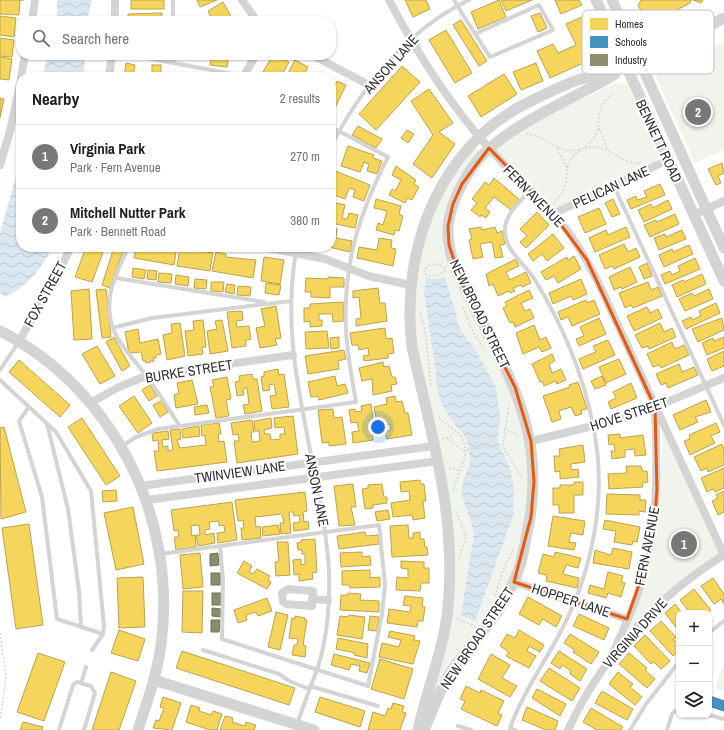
<!DOCTYPE html>
<meta charset="utf-8">
<style>
body{margin:0;font-family:"Archivo Narrow",sans-serif;background:#f6f6f6;color:#202124}
.controls{position:absolute;right:12px;bottom:12px;display:grid;overflow:hidden;border-radius:8px;box-shadow:0 1px 3px #0004}
.controls button{width:36px;height:36px;display:grid;place-items:center;padding:0;border:0;border-bottom:1px solid #e0e0e0;background:#fff;color:#202124;font:20px sans-serif}
.you{position:absolute;left:378px;top:427px;width:14px;height:14px;margin:-10px;border:3px solid #fff;border-radius:50%;background:#1a73e8;box-shadow:0 0 0 6px #1a73e833}
.badge{display:grid;place-items:center;width:26px;height:26px;border-radius:50%;background:#787878;color:#fff;font-size:13px;font-weight:700}
.pin{position:absolute;translate:-50% -50%;border:2px solid #fff;box-shadow:0 1px 4px #0006}
.list{margin:0;padding:0;list-style:none}
h2{display:flex;justify-content:space-between;align-items:center;height:52px;margin:0;padding:0 16px;font-size:17px}
h2 small{font-size:13px;font-weight:400;color:#757577}
.list li{display:grid;grid-template-columns:26px 1fr auto;gap:12px;align-items:center;box-sizing:border-box;height:64px;padding:0 16px;border-top:1px solid #e0e0e0}
.list b{display:block;font-size:15px;white-space:nowrap}
.list p{margin:0;font-size:13px;white-space:nowrap;color:#757577}
.list em{font-size:13px;font-style:normal;color:#757577}
.icon{flex:none;width:22px;height:22px;fill:none;stroke:currentColor;stroke-width:2;stroke-linecap:round;stroke-linejoin:round}
.map{position:relative;flex:none;width:724px;height:730px;overflow:hidden}
.search{position:absolute;background:#fff;box-shadow:0 1px 3px #0004;left:16px;top:16px;width:320px;height:44px;display:flex;align-items:center;gap:10px;box-sizing:border-box;padding:0 14px;border-radius:16px;color:#757577;font-size:15px}
.panel{position:absolute;background:#fff;box-shadow:0 1px 3px #0004;left:16px;top:72px;width:320px;height:180px;border-radius:16px}
.map>svg:first-child{display:block}
</style>
<div class="map">
<svg width="724" height="730" viewBox="0 0 724 730">
<defs>
<pattern id="water-waves" width="16" height="10" patternUnits="userSpaceOnUse"><rect width="16" height="10" fill="#dbe7f0"/><path d="M0 5q4-4 8 0t8 0" fill="none" stroke="#bcc6ce"/></pattern>
</defs>
<rect width="100%" height="100%" fill="#fff"/>
<g fill="#f1f4ec" fill-rule="evenodd">
<path d="M724,42V150L695,163L654,73Z"/>
<path d="M616,83L628,85L660,153L657,161L558,208L551,207L498,152L499,145L532,123Z"/>
<path d="M474,149L478,150L480,154L466,175L446,244L515,394L530,471L521,552L508,586L429,715L453,572L418,360L413,291L421,243L433,210L449,182ZM445,277L461,331L477,352L496,387L500,417L498,442L510,467L461,615L474,532L461,493L464,478L470,463L469,446L462,432L451,420L442,405L437,388L435,366L424,293L426,278L435,279Z"/>
<path d="M663,433L719,554L623,635L657,533Z"/>
<path d="M724,663V691L715,689Z"/>
</g>
<g fill="url(#water-waves)">
<path d="M57,0H92L87,21H57Z"/>
<path d="M48,55H85L84,77H42Z"/>
<path d="M21,158V247H53C38,272 32,283 5,297L0,293V233Z"/>
<path d="M426,277L435,279L445,277L461,331L477,352L496,387L500,417L498,442L510,468L514,489L513,516L475,621L461,615L474,532L461,493L464,478L470,463L469,446L462,432L451,420L442,405L437,388L435,366L424,293Z"/>
</g>
<g fill="#f6d55c" stroke="#baa34e">
<path d="M0,0H24H20L19,15L0,14Z"/>
<rect x="131" y="0" width="33" height="9"/>
<path d="M197,0H217L200,7Z"/>
<path d="M405,0H426L430,9L413,17Z"/>
<path d="M499,0L506,17L478,29L471,12Z"/>
<path d="M501,0H532L506,11Z"/>
<path d="M555,0H579L582,5L561,14Z"/>
<path d="M641,0H691L690,3L662,18L640,9L638,6Z"/>
<path d="M693,0H703L701,3Z"/>
<path d="M223,2L232,18L226,21H210L212,20L208,11Z"/>
<path d="M162,13V21H128V14Z"/>
<path d="M540,13L547,28L538,32L531,16Z"/>
<path d="M0,16L16,18L14,37L0,35Z"/>
<path d="M584,16L601,55L550,78L537,51L553,44L558,53L576,45L566,24Z"/>
<path d="M461,20L487,61L479,66L453,25Z"/>
<path d="M446,30L472,73L455,83L429,40Z"/>
<path d="M0,38L14,40L12,57L0,56Z"/>
<path d="M212,55H234L228,60L227,67L210,65Z"/>
<path d="M273,55H277L289,62L281,77L271,76L260,77Z"/>
<path d="M0,57L12,59L9,80L0,79Z"/>
<path d="M295,60L308,67L305,73L308,75L307,77H286Z"/>
<path d="M126,63L135,65L133,76L138,77H124Z"/>
<path d="M536,63L543,81L521,90L513,72Z"/>
<rect x="152" y="65" width="9" height="8"/>
<path d="M402,66L420,82L376,130L359,114Z"/>
<path d="M317,72L326,77H314Z"/>
<path d="M185,74L194,75L193,77H184Z"/>
<path d="M504,74L517,94L481,117L468,96Z"/>
<path d="M337,81L346,85L333,112L336,114L332,123L331,84L335,86Z"/>
<path d="M429,89L453,123L439,132L455,144L432,178L413,164L433,135L411,101Z"/>
<path d="M0,98L4,99L0,118Z"/>
<path d="M358,126L382,139L376,148L352,135Z"/>
<path d="M407,130L414,134L408,143L401,138Z"/>
<path d="M348,146L374,155L373,158L382,161L377,174L367,171L369,164L364,162L360,172L341,166Z"/>
<path d="M722,163L724,173L718,176L721,183L716,185L708,169Z"/>
<path d="M396,166L416,180L414,184L419,187L412,200L407,198L405,203L389,195L392,189L395,191L401,180L392,175Z"/>
<path d="M333,170L370,185L364,201L353,197L355,190L349,188L345,199L331,194V175Z"/>
<path d="M494,178L519,199L511,210L494,197L485,208L490,212L486,218L481,215L480,217L471,210L477,203L472,199L485,182L489,185Z"/>
<path d="M660,184L665,195L631,209L627,200L636,196L637,200L647,197L644,191Z"/>
<path d="M376,199L401,206L399,214L403,216L399,231L395,230L394,235L376,230L378,223L383,225L387,211L374,208Z"/>
<path d="M613,199L620,214L612,217L605,203Z"/>
<path d="M668,200L672,209L644,222L638,210L651,204L653,208Z"/>
<path d="M332,202L345,205L342,218L347,219L349,213L358,215L355,228L331,223Z"/>
<path d="M599,208L606,224L585,233L578,217Z"/>
<path d="M537,212L549,225L526,248L520,242L527,236L520,229Z"/>
<path d="M675,214L679,224L650,237L644,225L656,220L657,222Z"/>
<path d="M481,227L482,230L495,227L497,233L502,231L505,244L500,245L503,257L495,258L492,242L480,244L483,257L473,259L469,240L472,239L469,229Z"/>
<path d="M626,227L630,237L595,252L589,238L606,230L608,235Z"/>
<path d="M331,228L337,229L336,238L352,241L350,252L329,247H331Z"/>
<path d="M682,230L686,239L659,250L654,238L665,234L666,237Z"/>
<path d="M553,234L564,248L547,261L542,254L533,261L528,254Z"/>
<path d="M379,238L392,240L391,248L396,249L393,266L357,258L359,247L377,250Z"/>
<path d="M624,244L628,252L636,248L640,257L614,269L612,266L605,269L599,255Z"/>
<path d="M689,245L693,254L664,267L659,255L672,249L673,252Z"/>
<path d="M86,247H105L92,282L75,277Z"/>
<path d="M114,247H127L126,249L124,248L110,288L102,285Z"/>
<path d="M136,247H177L174,265L134,258Z"/>
<path d="M180,247L213,253L210,271L177,266Z"/>
<path d="M216,252L226,254V257L256,260L253,278L212,271Z"/>
<path d="M574,256L581,269L558,283L554,276L546,280L541,272L567,257L568,260Z"/>
<path d="M264,257L284,260L280,284L261,281Z"/>
<path d="M695,258L700,269L665,284L661,275L670,271L672,275L680,271L678,266Z"/>
<path d="M516,259L519,266L506,272L510,280L526,272L531,283L522,287L521,285L513,288L515,291L510,293L509,291L498,296L493,284L489,286L486,274Z"/>
<path d="M647,263L652,276L644,279L639,267Z"/>
<path d="M630,267L637,282L622,289L621,287L614,290L609,277Z"/>
<path d="M133,268L146,270L144,279L132,277Z"/>
<path d="M148,270L157,271L156,280L147,279Z"/>
<path d="M159,273L172,274L171,283L158,282Z"/>
<path d="M702,274L706,284L677,297L672,285L683,280L684,282Z"/>
<path d="M176,275L189,277L188,286L175,284Z"/>
<path d="M328,277L344,278V287H330V298L311,297V292H305L306,278L328,279Z"/>
<path d="M195,279L207,280L206,289L194,288Z"/>
<path d="M581,279L587,294L573,300L571,296L553,304L549,293Z"/>
<path d="M211,282H224L223,292L211,291Z"/>
<path d="M648,282L651,290L658,287L662,296L633,308L631,305L625,308L619,293Z"/>
<path d="M266,283L281,285L279,295L265,293Z"/>
<path d="M227,284L235,285L234,294L225,292Z"/>
<path d="M238,286L251,287L250,296L237,295Z"/>
<path d="M378,288L380,303H385L387,321L356,326V319L361,318L359,297L353,298V291Z"/>
<path d="M89,289L92,339L74,340L71,291Z"/>
<path d="M106,289L111,337L102,338L96,290Z"/>
<path d="M709,289L713,299L685,311L679,299L692,293L694,296Z"/>
<path d="M529,290L533,298L521,303L525,311L530,309L534,318L515,327L513,322L510,323L503,308L507,306L505,302Z"/>
<path d="M586,300L587,303L594,300L600,314L572,326L568,317L561,320L558,312Z"/>
<path d="M343,302L344,321L333,322L332,314H319V320H322V326L310,327V321L304,322V308H310V304Z"/>
<path d="M716,303L720,313L686,329L682,321L691,317L692,320L701,316L699,311Z"/>
<path d="M276,306L281,338L275,339L277,345L260,348L256,328L265,326L261,309Z"/>
<path d="M647,307L650,313L658,309L662,318L634,331L627,316Z"/>
<path d="M242,311L243,320L236,321L237,327L249,326L251,339L246,340V346L232,348L227,312Z"/>
<path d="M599,318L606,334L579,346L576,339L584,336L580,327Z"/>
<path d="M722,318L724,330L698,342L692,329Z"/>
<path d="M203,320L206,347L202,348L203,354L188,356L185,331L194,330L193,321Z"/>
<path d="M222,320L228,351L210,354L207,331L217,329L215,321Z"/>
<path d="M180,323L185,356L167,360L163,335L172,333L171,324Z"/>
<path d="M660,323L664,332L672,328L676,337L649,349L648,346L642,348L635,335Z"/>
<path d="M534,325L540,340L546,337L551,348L542,352L539,347L523,354L516,333Z"/>
<path d="M385,328L386,339L392,338L394,353L388,354V358L364,361L363,356L369,355L368,348L359,350L358,345H352L350,333Z"/>
<path d="M138,329L140,343L158,339L161,354L156,355V358H153L154,361L146,363L145,360L143,361L141,352L129,353L125,332Z"/>
<path d="M327,331L329,348L306,349L305,332Z"/>
<path d="M114,337L130,366L122,371L106,342Z"/>
<path d="M339,337V348L331,349L330,338Z"/>
<path d="M724,337V348L707,355L702,343L713,338L714,341Z"/>
<path d="M608,340L615,355L583,369L579,359L596,352L593,346Z"/>
<path d="M672,342L675,349L684,345L689,355L661,368L659,365L653,367L647,354Z"/>
<path d="M97,346L115,376L100,384L82,354Z"/>
<path d="M344,350L346,359L338,361L339,369L308,374L305,356Z"/>
<path d="M724,351V366L712,371L707,359Z"/>
<path d="M552,354L555,361L549,364L552,373L561,369L566,380L557,384L556,381L544,386L542,381L540,382L532,364Z"/>
<path d="M619,359L626,374L606,383L599,367Z"/>
<path d="M19,360L70,405L60,417L9,372Z"/>
<path d="M383,362L384,367L389,366L392,377H395L397,384L391,385L392,391L373,395L372,379L362,381L359,368Z"/>
<path d="M679,364L682,372L694,367L698,375L668,388L666,383L661,385L656,374Z"/>
<path d="M278,369L279,375L284,374L289,407L272,409L270,396L276,395L274,384L269,385L270,390L263,391L261,377L264,376V372Z"/>
<path d="M252,374L253,379H257L262,411L245,414L243,405L249,404L247,388L243,389L244,395L237,396L235,382L240,381L239,376Z"/>
<path d="M335,376L337,386L345,384L348,393L319,400L318,396L311,397L308,382Z"/>
<path d="M602,376L606,385L595,389L591,381Z"/>
<path d="M227,377L231,399L226,400L229,416L216,418L210,387L214,386L212,380Z"/>
<path d="M192,380L198,404L176,408L174,395L179,393L177,383Z"/>
<path d="M578,382L587,409L581,410L582,414L575,416L571,407L559,411L561,419L552,422L543,396L570,387L569,385Z"/>
<path d="M631,383L637,398L611,409L608,402L616,398L613,392Z"/>
<path d="M150,385L157,396L149,401L142,390Z"/>
<path d="M134,396L152,423L138,433L119,406Z"/>
<path d="M395,396L396,402L402,401L405,413H408L412,435L387,439L385,431L391,430L390,424L378,427L374,407L387,404L386,398Z"/>
<path d="M706,400L711,412L695,417L698,422L680,430L673,415Z"/>
<path d="M161,401L168,412L160,417L153,405Z"/>
<path d="M371,404L373,419L370,420L373,440L353,443L352,432L359,431L357,422L351,423L349,410L355,409V412L362,411L361,406Z"/>
<path d="M207,405L209,413L195,415L194,407Z"/>
<path d="M333,409L334,418L342,417L346,444L329,446V442L322,443L318,410Z"/>
<path d="M293,416L298,454L237,463L234,441H239L238,434L233,435L231,423L252,420L254,432H251L252,442L260,441L259,431H255L254,421L271,418L272,428L264,430L265,434H270L271,440L280,439V434H285L284,427L275,428L274,418Z"/>
<path d="M82,418L120,476L106,485L68,427Z"/>
<path d="M219,423L221,434H218L219,442L224,441L227,462L157,471L154,451H159L158,440L153,441L152,433L168,431L169,439L162,440L163,447L168,446V451L173,450L170,430L180,429L181,439L177,440L180,448L206,445L205,435L202,436L201,425Z"/>
<path d="M716,423L720,432L711,436L715,443L690,455L684,441L690,439L689,435Z"/>
<path d="M199,426L200,436L183,438L182,429Z"/>
<path d="M4,427L26,512L1,519L0,428Z"/>
<path d="M620,434V438L643,435L646,455L635,456L634,449L625,450V457L612,459L611,451H615L614,444L609,445L608,435Z"/>
<path d="M722,444L724,449V465L708,472L707,468L701,471L694,457Z"/>
<path d="M583,445L585,462L571,464V470L578,469L579,477L560,479V471L555,472L554,456H560L559,449Z"/>
<path d="M626,466H641L642,471H647L648,482L642,483L643,487L609,489L608,474L627,473Z"/>
<path d="M724,468V488L715,492L713,489L707,492L701,478Z"/>
<path d="M420,480L421,484H424L426,501H423L425,518L413,520L412,515L393,517L391,503L410,500L409,491L401,492L400,482Z"/>
<path d="M574,482H583V495H574V513H559V505H553V488H560V485H574Z"/>
<path d="M353,484L356,507H351L355,525L339,526L334,486Z"/>
<path d="M382,484L384,497H387V503L373,505V508L365,509L362,489L368,488V485Z"/>
<path d="M116,490L117,501L103,502L102,491Z"/>
<path d="M724,491V512L718,515L712,501L718,498L716,495Z"/>
<path d="M305,492L307,511L303,512L304,522L308,521L309,529L294,531L293,523L300,522L299,515L294,516L293,512H289L291,533L281,534L280,523H284L282,514L255,517L256,527L260,526L261,538L242,540L241,528H244L243,520L238,521L235,500Z"/>
<path d="M607,494L640,495V500H646L645,512L639,511V515L606,514Z"/>
<path d="M232,502L237,540L218,543L217,533L225,532L224,525L219,526V521L209,522L210,529L205,530V535L214,533L215,543L198,546L196,535H200L199,525L191,526L192,536L195,535L196,547L176,550L174,537H179L178,530L174,531L171,510Z"/>
<path d="M133,507L144,564L116,570L104,513Z"/>
<path d="M388,510L390,519L377,521L375,512Z"/>
<path d="M553,516L585,521L583,535L571,533L569,542L576,543L574,550L548,546Z"/>
<path d="M605,520L640,527L637,542L633,541L632,545L614,542L616,531L603,529Z"/>
<path d="M29,524L43,625L16,629L2,528Z"/>
<path d="M278,525L280,534L263,536L262,527Z"/>
<path d="M408,525L409,538H413V533L420,532V539H424L425,547H427L428,555L392,557L390,526Z"/>
<path d="M365,532L366,536L378,535L379,544L339,549L337,536Z"/>
<path d="M315,539L317,572L312,573L313,579L299,581V574L294,575L293,560L301,559V565L305,564V554H302V550H298L297,543L301,542V540Z"/>
<path d="M277,542H288L290,575L276,576L275,562L279,561Z"/>
<path d="M613,548L632,552L629,569L593,563L595,550L611,555Z"/>
<path d="M362,552V557L370,556L371,565L341,567L340,553Z"/>
<path d="M555,552L581,558L578,568L566,565L563,574L579,578L577,588L546,581L547,575L538,573L543,554L554,557Z"/>
<path d="M200,553L203,587L183,589L180,555Z"/>
<path d="M244,561L252,566L249,572L253,574L257,569L270,576L268,580L271,582L267,589L237,573Z"/>
<path d="M401,561L424,562V568H429V583H421L420,591L396,590L397,577L408,578V569L401,568Z"/>
<path d="M370,570V578L380,577V587L350,588L349,585H342V571Z"/>
<path d="M608,572L623,576L621,582L625,583L621,597L608,593L606,598L588,593L590,585L604,589Z"/>
<path d="M143,577L145,627L119,628L117,578Z"/>
<path d="M713,578L724,594V604L721,599L714,604L701,586Z"/>
<path d="M694,589L711,610L707,613H690L680,600Z"/>
<path d="M183,591H203L202,633L182,632Z"/>
<path d="M348,593L361,594L360,600L379,601V612L340,610L341,595H348Z"/>
<path d="M405,596L423,598L422,606L425,607L423,621H418L417,627L387,623L389,609L410,612L411,606L403,605Z"/>
<path d="M528,597L562,616L556,627L543,619L539,625L519,614Z"/>
<path d="M267,598L272,611L258,616L256,612L246,615L247,620L238,623L234,610Z"/>
<path d="M675,604L682,613H679V631L665,613Z"/>
<path d="M276,612L288,615L280,650L268,647Z"/>
<path d="M579,614L609,628L604,640L573,626Z"/>
<path d="M349,615L365,617L362,639L337,635L340,616L348,617Z"/>
<path d="M295,616L305,618L304,620H307L303,645L306,646L305,657L292,655L294,645H297L298,639L289,638L292,618L295,619Z"/>
<path d="M370,616L379,617L377,631L368,630Z"/>
<path d="M661,621L676,637L673,639L679,646V651L673,656L650,631Z"/>
<path d="M119,630L145,639L138,661L111,653Z"/>
<path d="M519,630L544,645L540,652L529,646L527,651L536,656L529,668L506,656L509,652L500,646L507,634L515,638Z"/>
<path d="M390,631L415,636L414,640L420,641L413,664L379,657L382,643L399,647L401,640L388,637Z"/>
<path d="M570,634L599,652L591,664L573,652L575,650L564,643Z"/>
<path d="M645,635L670,661L661,669L654,662L651,664L634,646Z"/>
<path d="M338,638L368,644L367,658L354,655L355,653L336,649Z"/>
<path d="M182,651L295,688L289,705L176,668Z"/>
<path d="M559,651L587,669L580,681L570,674L571,671L562,665L560,669L551,663Z"/>
<path d="M38,653L65,662L44,721L17,712Z"/>
<path d="M629,653L647,668L645,670L655,679L647,688L619,664Z"/>
<path d="M334,654L370,663L367,673L359,671L360,666L351,664L349,670L331,665Z"/>
<path d="M491,654L510,665L502,678L517,686L510,697L478,679Z"/>
<path d="M380,659L413,669L404,699L371,689Z"/>
<path d="M549,668L580,688L572,701L540,681Z"/>
<path d="M111,672L136,681L119,730H92Z"/>
<path d="M618,672L633,684L630,687L642,697L635,705L609,684Z"/>
<path d="M466,686L480,693L481,690L504,701L498,713L502,715L497,726L461,709L465,701L460,699Z"/>
<path d="M537,689L566,704L560,716L532,698Z"/>
<path d="M602,691L633,709L627,720L595,703Z"/>
<path d="M163,697L181,703L172,730L153,728L156,720L159,721L164,708L160,707Z"/>
<path d="M320,697L365,711L360,727L315,712Z"/>
<path d="M393,703L404,706L402,712L406,713L400,730H368L373,712L385,716L388,708L391,709Z"/>
<path d="M191,705L200,708L199,711L211,715L213,711L222,714L217,730H210L186,722Z"/>
<path d="M527,707L558,721L555,730H546L522,720Z"/>
<path d="M591,708L623,727L621,730H597L583,722Z"/>
<path d="M225,716L233,718L232,722L245,726L246,722L256,725L254,730H220Z"/>
<path d="M23,722L43,727L42,730H20Z"/>
</g>
<path fill="#4393c3" stroke="#3d7597" d="M710,696L724,701V711L709,706Z"/>
<g fill="#8c8c6e" stroke="#70705b">
<path d="M218,553L219,565L210,566V554Z"/>
<rect x="211" y="573" width="9" height="12"/>
<rect x="212" y="593" width="9" height="12"/>
<path d="M212,608L221,609V617L212,616Z"/>
<path d="M211,620H220L219,632H211Z"/>
</g>
<g fill="none" stroke-linecap="round" stroke-linejoin="round">
<g stroke="#d4d4d4" stroke-width="1.5" stroke-dasharray="2 2" stroke-linecap="butt">
<path d="M599,128L608,151"/>
<path d="M526,134C548,135 558,156 580,149"/>
<path d="M557,148L567,168"/>
<path d="M585,148C607,142 619,164 641,163"/>
<path d="M554,204C558,198 563,193 565,186C568,176 565,167 571,159C577,149 590,147 595,136C599,130 598,123 599,115C600,106 607,99 613,92"/>
<path d="M445,268C437,263 431,262 425,269L424,273C431,278 440,276 446,270"/>
<path d="M463,307L472,330L485,351"/>
<path d="M420,312L425,330L431,385"/>
<path d="M509,404L503,444L505,451L522,478"/>
<path d="M439,417C444,424 452,427 458,433C476,453 456,472 453,492"/>
<path d="M504,429L517,434"/>
<path d="M447,438L461,449L465,450L503,444"/>
<path d="M442,439L451,437L454,431"/>
<path d="M449,468L460,471"/>
<path d="M456,511L466,536L459,558"/>
<path d="M495,596L502,572L514,548"/>
<path d="M456,618L475,626"/>
<path d="M0,633L6,677L0,721"/>
</g>
<g stroke="#d4d4d4" stroke-width="4">
<path d="M173,0V21"/>
<path d="M454,0C465,19 478,38 490,57L553,30L539,5L475,34"/>
<path d="M130,55L233,74L239,77"/>
<path d="M174,55V63"/>
<path d="M331,146C362,87 408,29 469,0"/>
<path d="M614,186L724,425"/>
<path d="M128,247C122,262 112,280 110,296C105,335 127,349 147,377C158,392 169,409 179,425"/>
<path d="M297,247C275,357 322,462 329,571C330,603 327,640 317,670C310,688 303,706 297,725"/>
<path d="M116,278L264,302"/>
<path d="M112,328L152,318L291,301"/>
<path d="M0,370L18,343"/>
<path d="M0,380L56,432L91,491L104,626L103,634L57,619L42,497L19,421L29,407"/>
<path d="M47,424L68,509L79,591L81,627"/>
<path d="M122,446L136,437L158,429L356,402C352,378 347,354 346,329C343,264 359,214 388,157L331,127"/>
<path d="M160,554C233,544 306,534 379,525L385,585L382,614L368,686L222,639L223,579L220,546"/>
<path d="M709,633L724,621"/>
<path d="M92,650L103,634"/>
<path d="M203,650L279,674L289,681L309,689"/>
<path d="M81,683L86,667"/>
<path d="M310,686L378,706"/>
<path d="M709,715L724,719"/>
<path d="M458,726L471,730"/>
<path d="M59,730L73,685L77,682L91,686L95,693L84,730"/>
<path d="M515,730L510,728C522,695 542,666 559,635C593,571 608,496 593,425C583,374 562,324 535,280C526,265 508,253 505,235C502,218 518,203 529,192"/>
<path d="M630,730L646,704L679,662"/>
<path d="M667,730L672,714L679,708"/>
</g>
<g stroke="#d4d4d4" stroke-width="8">
<path d="M242,0L257,21"/>
<path d="M389,0C417,53 449,104 489,148C510,171 532,192 553,214C572,233 586,258 598,282L724,555"/>
<path d="M32,21L35,0"/>
<path d="M115,21V0"/>
<path d="M312,55L369,85"/>
<path d="M21,77L25,55"/>
<path d="M109,77L112,55"/>
<path d="M243,77L256,55"/>
<path d="M0,165L10,131L21,79"/>
<path d="M553,214L668,160"/>
<path d="M693,215L724,201"/>
<path d="M263,247L325,259L369,276L410,285"/>
<path d="M19,341L52,285L71,247"/>
<path d="M90,403L119,387L146,376L293,355"/>
<path d="M531,441L622,419L655,407L724,378"/>
<path d="M140,486L434,446"/>
<path d="M147,500L438,461"/>
<path d="M514,582L627,619"/>
<path d="M288,589L313,591L312,606L286,604L283,602L282,593Z"/>
<path d="M312,599L328,600"/>
<path d="M612,655C621,634 631,614 638,593C658,534 658,474 655,412"/>
<path d="M568,730C602,657 656,597 724,555"/>
</g>
<g stroke="#d4d4d4" stroke-width="11">
<path d="M596,0L724,281"/>
<path d="M612,0L724,248"/>
<path d="M0,331C114,389 178,519 161,645C157,675 147,702 138,730"/>
<path d="M154,680L314,730"/>
<path d="M418,730C427,689 444,649 448,607C457,516 431,434 412,347C400,249 440,143 533,100C549,92 565,84 581,79C600,73 620,70 639,62L724,18"/>
<path d="M424,730C432,712 439,692 449,675C461,656 477,640 490,622C499,611 507,596 513,583C521,568 524,549 527,533C552,420 495,359 453,262C450,251 447,239 448,227C450,201 470,164 490,148C527,116 574,99 615,74"/>
</g>
</g>
<path fill="none" stroke="#e8590c" stroke-width="3" stroke-linejoin="round" d="M489,148L553,214L587,260L655,407L657,490L654,527L647,562L627,619L514,582L531,517L534,482L531,441L515,387L461,281L449,245L448,226L453,204L462,184Z"/>
<g text-anchor="middle" stroke-width="4" stroke-linejoin="round" paint-order="stroke">
<g font-size="14" fill="#2f2f2f" stroke="#fff">
<text transform="translate(391 64) rotate(-48)" y="5">ANSON LANE</text>
<text transform="translate(659 141) rotate(65)" y="5">BENNETT ROAD</text>
<text transform="translate(611 187) rotate(-25)" y="5">PELICAN LANE</text>
<text transform="translate(534 196) rotate(46)" y="5">FERN AVENUE</text>
<text transform="translate(45 294) rotate(-61)" y="5">FOX STREET</text>
<text transform="translate(480 314) rotate(64)" y="5">NEW BROAD STREET</text>
<text transform="translate(189 371) rotate(-9)" y="5">BURKE STREET</text>
<text transform="translate(629 414) rotate(-18)" y="5">HOVE STREET</text>
<text transform="translate(240 472) rotate(-8)" y="5">TWINVIEW LANE</text>
<text transform="translate(317 490) rotate(79)" y="5">ANSON LANE</text>
<text transform="translate(647 546) rotate(-79)" y="5">FERN AVENUE</text>
<text transform="translate(571 600) rotate(18)" y="5">HOPPER LANE</text>
<text transform="translate(635 633) rotate(-48)" y="5">VIRGINIA DRIVE</text>
<text transform="translate(477 638) rotate(-56)" y="5">NEW BROAD STREET</text>
</g>
</g>
<rect x="582" y="10" width="132" height="64" rx="6" fill="#fff" stroke="#c1c1c1" stroke-width="1"/>
<rect x="590" y="18" width="18" height="12" fill="#f6d55c"/>
<rect x="590" y="36" width="18" height="12" fill="#4393c3"/>
<rect x="590" y="54" width="18" height="12" fill="#8c8c6e"/>
<g font-size="11" fill="#2f2f2f">
<text x="615" y="28">Homes</text>
<text x="615" y="46">Schools</text>
<text x="615" y="64">Industry</text>
</g>
</svg>
<div class="controls">
<button>+</button>
<button>−</button>
<button><svg class="icon" aria-label="layers" viewBox="0 0 24 24"><path d="M12 4l9 5-9 5-9-5zM3 14l9 5 9-5"/></svg></button>
</div>
<div class="you"></div>
<div class="pin badge" style="left:684px;top:544px">1</div>
<div class="pin badge" style="left:698px;top:112px">2</div>
<div class="search"><svg class="icon" aria-label="search" viewBox="0 0 24 24"><circle cx="10" cy="10" r="6"/><path d="M15 15l6 6"/></svg>Search here</div>
<section class="panel">
<h2>Nearby<small>2 results</small></h2>
<ul class="list">
<li><span class="badge">1</span><div><b>Virginia Park</b><p>Park · Fern Avenue</p></div><em>270 m</em></li>
<li><span class="badge">2</span><div><b>Mitchell Nutter Park</b><p>Park · Bennett Road</p></div><em>380 m</em></li>
</ul>
</section>
</div>
